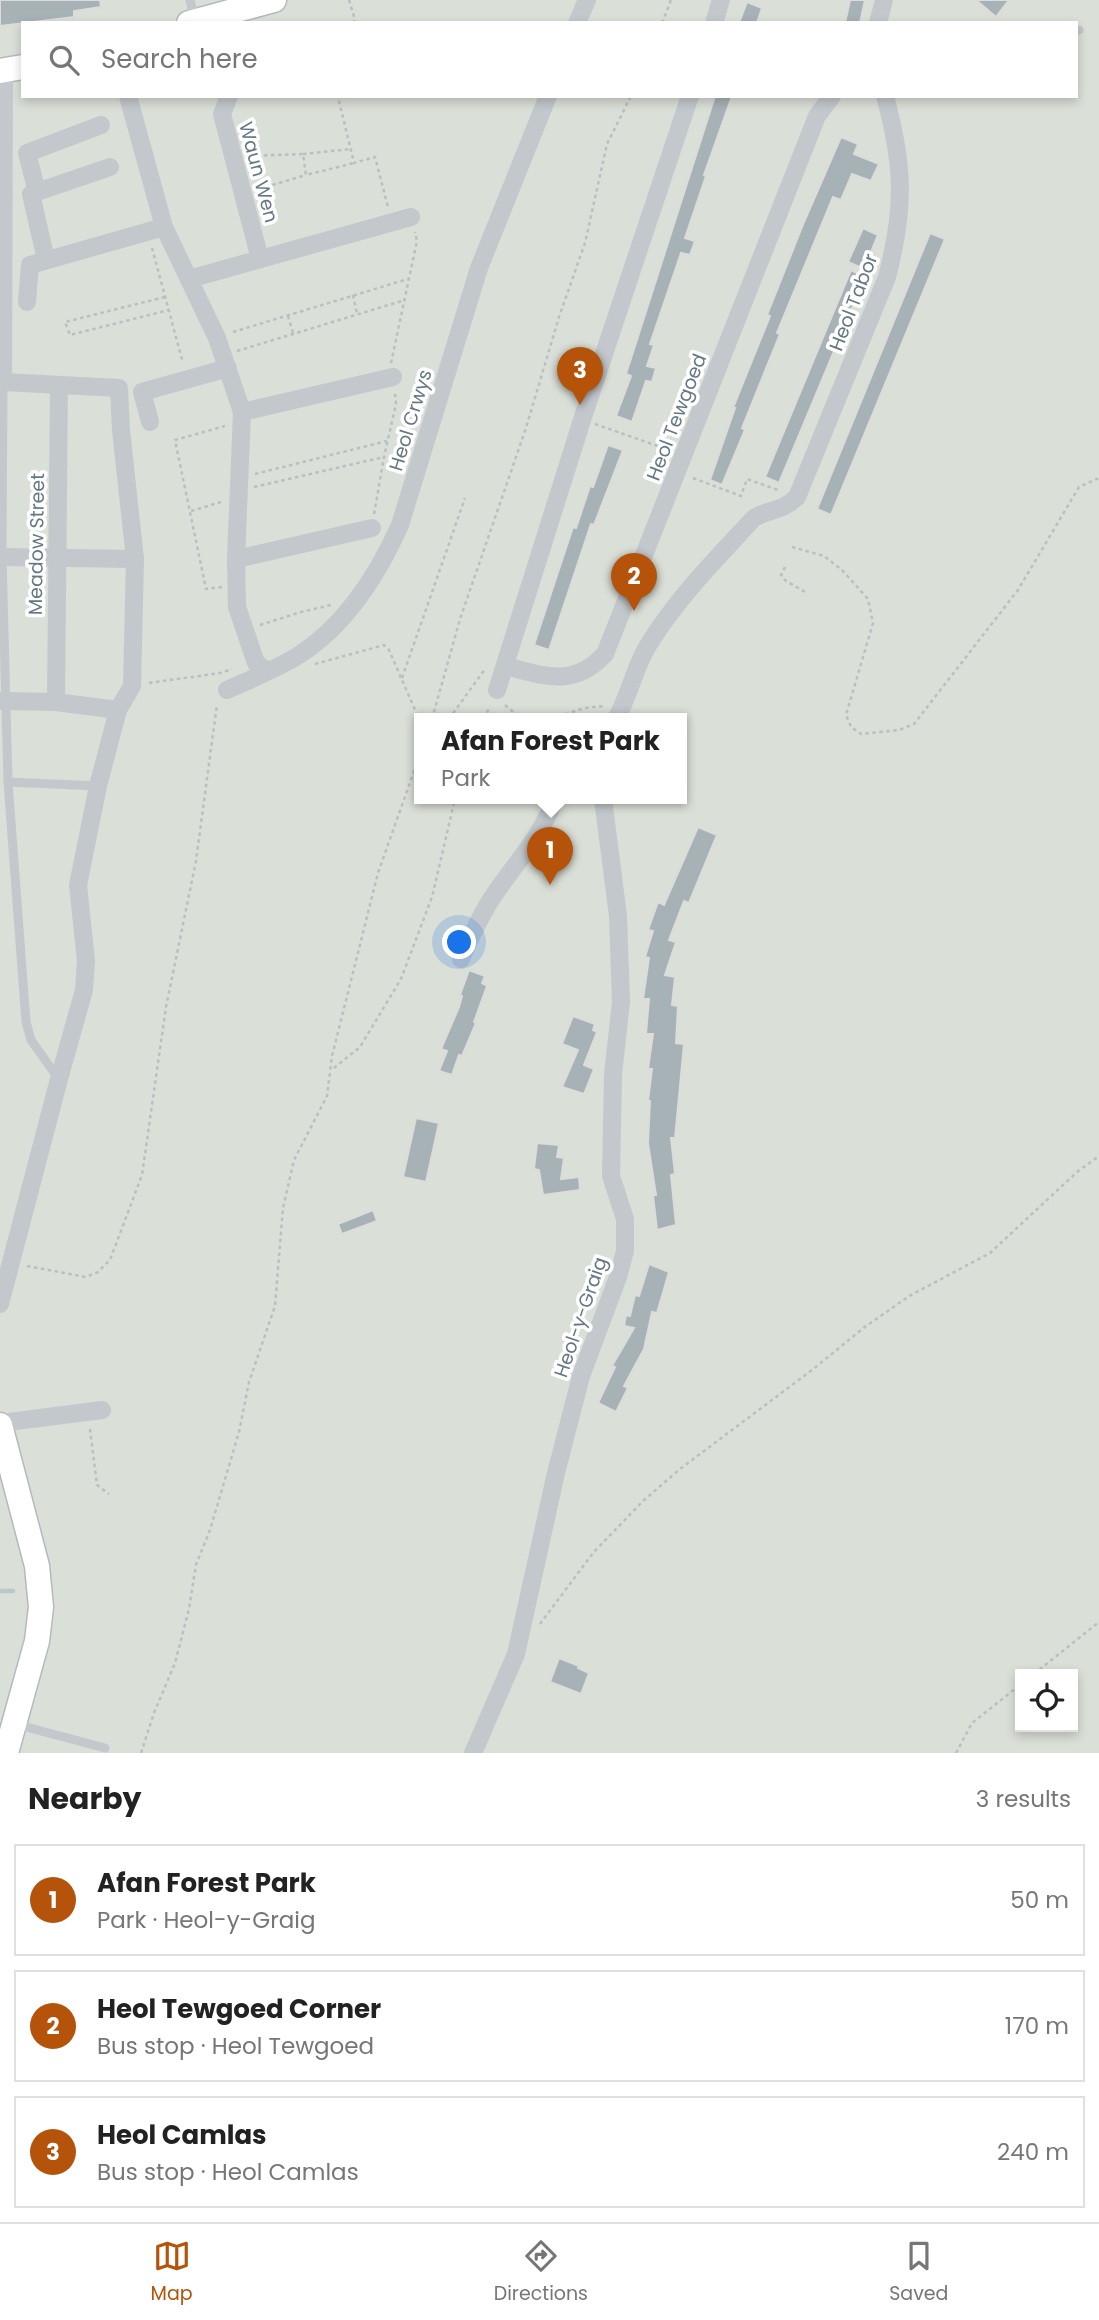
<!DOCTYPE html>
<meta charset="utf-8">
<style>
body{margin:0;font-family:Poppins,sans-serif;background:#f6f6f6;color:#222}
.controls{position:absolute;right:21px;bottom:21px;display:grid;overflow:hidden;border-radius:0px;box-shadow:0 4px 10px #0003}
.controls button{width:63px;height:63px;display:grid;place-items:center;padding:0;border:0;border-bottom:2px solid #e0e0e0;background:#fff;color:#222;font:35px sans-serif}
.you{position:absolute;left:460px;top:943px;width:24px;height:24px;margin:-18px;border:5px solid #fff;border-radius:50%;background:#1a73e8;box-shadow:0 0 0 10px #1a73e833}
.badge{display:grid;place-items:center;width:46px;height:46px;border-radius:50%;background:#b45309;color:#fff;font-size:23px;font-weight:700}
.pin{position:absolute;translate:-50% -58px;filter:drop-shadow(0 2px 4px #0008)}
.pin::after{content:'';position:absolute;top:37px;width:24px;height:21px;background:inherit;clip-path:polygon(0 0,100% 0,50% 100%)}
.popup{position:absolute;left:414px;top:713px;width:273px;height:91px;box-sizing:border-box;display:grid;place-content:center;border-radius:0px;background:#fff;filter:drop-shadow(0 2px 5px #0005);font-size:23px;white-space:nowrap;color:#767676}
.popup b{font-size:26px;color:#222}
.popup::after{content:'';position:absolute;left:50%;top:100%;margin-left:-14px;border:14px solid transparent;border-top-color:#fff}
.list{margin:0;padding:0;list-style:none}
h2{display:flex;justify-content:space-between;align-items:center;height:91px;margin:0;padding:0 28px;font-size:30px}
h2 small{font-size:23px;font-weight:400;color:#767676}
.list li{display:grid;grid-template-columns:46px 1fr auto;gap:21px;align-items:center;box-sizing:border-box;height:112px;margin:0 14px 14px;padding:0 14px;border:2px solid #e0e0e0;border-radius:0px}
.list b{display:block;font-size:26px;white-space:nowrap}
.list p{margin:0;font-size:23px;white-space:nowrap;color:#767676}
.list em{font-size:23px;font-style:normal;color:#767676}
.icon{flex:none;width:38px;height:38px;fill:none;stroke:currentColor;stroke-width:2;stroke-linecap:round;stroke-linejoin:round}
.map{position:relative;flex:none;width:1099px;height:1753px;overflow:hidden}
.search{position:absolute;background:#fff;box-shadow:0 4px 10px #0003;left:21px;right:21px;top:21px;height:77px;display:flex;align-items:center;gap:18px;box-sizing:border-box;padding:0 24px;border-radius:0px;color:#767676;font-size:26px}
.sheet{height:469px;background:#fff}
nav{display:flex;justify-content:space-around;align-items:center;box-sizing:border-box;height:98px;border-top:2px solid #e0e0e0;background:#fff;font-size:19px;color:#767676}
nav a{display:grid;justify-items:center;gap:4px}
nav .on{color:#b45309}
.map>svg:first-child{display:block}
</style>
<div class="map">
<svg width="1099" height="1753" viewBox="0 0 1099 1753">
<rect width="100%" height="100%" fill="#fafaf8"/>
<path fill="#dadfd7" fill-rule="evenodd" d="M0,0H1099V1753H0ZM23,23H1076V96H23ZM419,719H681V799H419ZM1020,1674H1073V1727H1020Z"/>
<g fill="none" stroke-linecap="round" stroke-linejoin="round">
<path stroke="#bbc7cb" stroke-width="4.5" d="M0,1591H13"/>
</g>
<g fill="#a7b2b7" stroke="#dcdcda" stroke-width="2">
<path d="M0,0H100L101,7L74,11V17L0,26Z"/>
<path d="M850,0H865L860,23H845Z"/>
<path d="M976,0H1009L996,17Z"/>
<path d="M747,2L762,8L757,23H739Z"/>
<path d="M715,96H732L704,175L706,176L685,238L695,241L690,255L681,253L650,344L654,345L647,366L656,368L652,382L646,381L632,422L616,416L631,376L626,374Z"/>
<path d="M841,137L858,144L854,154L879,164L871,181L852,174L841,200L833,197L777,333L780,334L742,428L745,430L722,485L710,480L735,408H733L770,316L767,315L804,222Z"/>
<path d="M863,228L878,235L864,269L848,262Z"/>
<path d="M930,233L945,239L831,515L817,509Z"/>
<path d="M851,270L865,277L779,483L765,477Z"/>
<path d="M608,445L623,450L594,525L591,524L549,650L534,645L573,527L576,528L590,486L593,487Z"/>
<path d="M698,827L717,835L689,903L684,901L669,940L676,942L665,975L675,977L672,1005L678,1006L676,1043L684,1044L675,1138H671L675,1174L671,1175L676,1225L657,1230L653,1195H656L648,1143L650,1101H648L652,1069H648L653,1034H646L649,999H643L649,958L645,957L653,931L648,930L658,902L664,905Z"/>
<path d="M469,970L485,976L482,983L487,986L474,1022L476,1023L462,1056L459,1055L452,1075L439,1071L447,1051L441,1049L459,1007L462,996L460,995Z"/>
<path d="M573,1016L595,1024L593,1030L597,1032L584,1065L594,1069L584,1094L562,1087L578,1050L562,1044Z"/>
<path d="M416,1118L439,1123L426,1182L403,1177Z"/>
<path d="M537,1143L559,1145L557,1157L564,1158L561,1179L579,1177L580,1190L543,1195L539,1170L534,1169Z"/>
<path d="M373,1210L377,1221L342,1234L338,1224Z"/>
<path d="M649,1264L669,1272L657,1313L652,1312L644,1349L624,1386L628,1388L616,1412L598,1403L615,1367L612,1366L634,1328L624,1326L626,1315L630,1316L635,1295L639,1296Z"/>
<path d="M559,1658L579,1666L578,1668L589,1673L581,1694L550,1682Z"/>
</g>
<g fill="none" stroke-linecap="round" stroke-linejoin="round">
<defs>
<g id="secondary">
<path d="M189,23L274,0"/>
<path d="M0,71L23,67"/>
<path d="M0,1425L37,1566L41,1607L37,1641L6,1753"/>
</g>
</defs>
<use href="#secondary" stroke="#b3babf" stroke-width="27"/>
<g stroke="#bbbfc2" stroke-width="2.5" stroke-dasharray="3.5 3.5" stroke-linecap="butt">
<path d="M349,0L355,20L353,23"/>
<path d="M662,23L671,0"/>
<path d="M341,96L338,97L354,163L375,157L388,207"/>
<path d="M303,154L351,149"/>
<path d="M250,156L303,154L306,175L354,163"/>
<path d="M259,189L306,175"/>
<path d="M152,248L183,363"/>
<path d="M353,295L357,314"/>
<path d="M165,297L65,322L70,335L169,310"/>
<path d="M288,316L293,333"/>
<path d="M233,332L408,279"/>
<path d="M237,351L405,300"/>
<path d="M391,363L417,241L415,232"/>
<path d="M595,424L669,450"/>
<path d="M255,474L387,441"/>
<path d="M693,478L741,496L747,479L778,490"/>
<path d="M254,487L384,457"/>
<path d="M191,511L221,502"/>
<path d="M374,514L384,457L396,404L395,394"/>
<path d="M792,547L824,556L842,570L868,599L873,623L846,715L851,727L861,734L899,730L914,724L1018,590L1079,487L1099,478"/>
<path d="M785,567L781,575L786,581L807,593"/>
<path d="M222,587L206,589L175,440L225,426"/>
<path d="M260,625L301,612L331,605"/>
<path d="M315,664L384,645L389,650L419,719"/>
<path d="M402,678L465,498"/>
<path d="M149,683L220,673L232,669"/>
<path d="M505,705L522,719"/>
<path d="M432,719L460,619L526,428L559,317L585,243L607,144L631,96"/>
<path d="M449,719L485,669"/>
<path d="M484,719L490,706"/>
<path d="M552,719L584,708L604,706"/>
<path d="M334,1068L360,1047L401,979L432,897L455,799"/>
<path d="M27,1266L86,1277L98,1272L110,1260L142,1175L166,1007L196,861L217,704"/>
<path d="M90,1429L97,1485L109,1494"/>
<path d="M540,1624L593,1553L643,1501L680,1469L812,1370L866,1326L911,1295L990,1253L1077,1172L1099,1156"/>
<path d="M1034,1674L1099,1622"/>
<path d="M141,1753L154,1713L175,1663L189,1609L196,1565L210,1530L239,1432L249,1382L275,1306L283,1208L294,1160L327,1096L332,1056L378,873L419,757"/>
<path d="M956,1753L972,1723L1020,1685"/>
</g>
<g stroke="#c3c8cc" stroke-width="9">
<path d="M190,0L195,19"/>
<path d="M1076,31L1079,30"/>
<path d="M3,382L2,557L8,782L98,786"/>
<path d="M8,782L26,1022L31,1040L58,1078"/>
<path d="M15,1724L105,1748"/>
</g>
<g stroke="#c3c8cc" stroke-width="18">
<path d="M577,23L587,0"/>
<path d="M714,23L721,0"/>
<path d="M878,23L884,0"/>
<path d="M128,96L164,227L217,338L242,412L236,559L237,607L256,663L267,671"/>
<path d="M229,96L222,114L260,259"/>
<path d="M37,192L27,153L101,125"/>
<path d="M46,260L31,194L110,167"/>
<path d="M189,279L411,217"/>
<path d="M27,302L30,265L164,227"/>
<path d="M242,412L393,377"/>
<path d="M150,422L142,392L228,368"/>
<path d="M0,557L135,559"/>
<path d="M236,559L372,528"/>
<path d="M505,666C546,676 573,688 605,654L817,116L832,96"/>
<path d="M227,690C251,679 277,669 299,655C346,625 378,574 400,525L479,268L548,96"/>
<path d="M497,690L582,420L690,96"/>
<path d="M0,701L56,702L118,710"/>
<path d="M56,702L59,385"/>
<path d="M616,719C630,695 634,667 649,644C677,598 718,557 754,518C772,508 781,512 797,497L887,277C905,208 904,166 885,96"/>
<path d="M461,959C471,937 480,915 494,895C517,861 539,840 555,799"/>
<path d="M0,1304L59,1079L84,990L86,961L78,885L98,786L118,710L132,686L135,559L121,430L119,388L3,382L4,71"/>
<path d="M0,1423L102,1410"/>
<path d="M473,1753L516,1654L556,1473L581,1376L618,1277L625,1251V1219L611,1176L613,1074L621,1002L618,916L603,799"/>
</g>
<use href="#secondary" stroke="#fff" stroke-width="24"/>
</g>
<g text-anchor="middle" stroke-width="7" stroke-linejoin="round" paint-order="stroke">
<g font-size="19" fill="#647883" stroke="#fff">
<text transform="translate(259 172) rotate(75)" y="7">Waun Wen</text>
<text transform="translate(853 302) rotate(-69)" y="7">Heol Tabor</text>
<text transform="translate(676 417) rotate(-69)" y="7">Heol Tewgoed</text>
<text transform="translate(410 420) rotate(-73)" y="7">Heol Crwys</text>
<text transform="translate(36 544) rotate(-89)" y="7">Meadow Street</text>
<text transform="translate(580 1317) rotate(-71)" y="7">Heol-y-Graig</text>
</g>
</g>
</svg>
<div class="controls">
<button><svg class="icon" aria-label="locate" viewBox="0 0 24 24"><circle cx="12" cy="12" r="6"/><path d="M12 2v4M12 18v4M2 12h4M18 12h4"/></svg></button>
</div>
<div class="you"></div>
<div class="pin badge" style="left:550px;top:885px">1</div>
<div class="popup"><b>Afan Forest Park</b>Park</div>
<div class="pin badge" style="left:634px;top:611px">2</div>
<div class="pin badge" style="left:580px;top:405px">3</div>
<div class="search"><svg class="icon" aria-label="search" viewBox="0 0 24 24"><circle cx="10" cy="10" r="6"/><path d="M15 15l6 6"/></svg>Search here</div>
</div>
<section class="sheet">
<h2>Nearby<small>3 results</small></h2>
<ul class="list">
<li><span class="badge">1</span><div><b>Afan Forest Park</b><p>Park · Heol-y-Graig</p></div><em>50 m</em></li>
<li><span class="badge">2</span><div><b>Heol Tewgoed Corner</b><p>Bus stop · Heol Tewgoed</p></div><em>170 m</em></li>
<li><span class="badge">3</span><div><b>Heol Camlas</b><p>Bus stop · Heol Camlas</p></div><em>240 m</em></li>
</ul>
</section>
<nav>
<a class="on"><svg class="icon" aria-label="map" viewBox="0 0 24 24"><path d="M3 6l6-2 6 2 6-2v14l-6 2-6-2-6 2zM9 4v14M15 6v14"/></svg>Map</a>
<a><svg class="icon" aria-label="directions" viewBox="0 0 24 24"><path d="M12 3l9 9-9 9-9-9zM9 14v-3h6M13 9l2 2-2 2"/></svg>Directions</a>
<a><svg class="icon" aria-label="saved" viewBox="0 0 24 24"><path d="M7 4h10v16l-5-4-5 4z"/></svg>Saved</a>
</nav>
